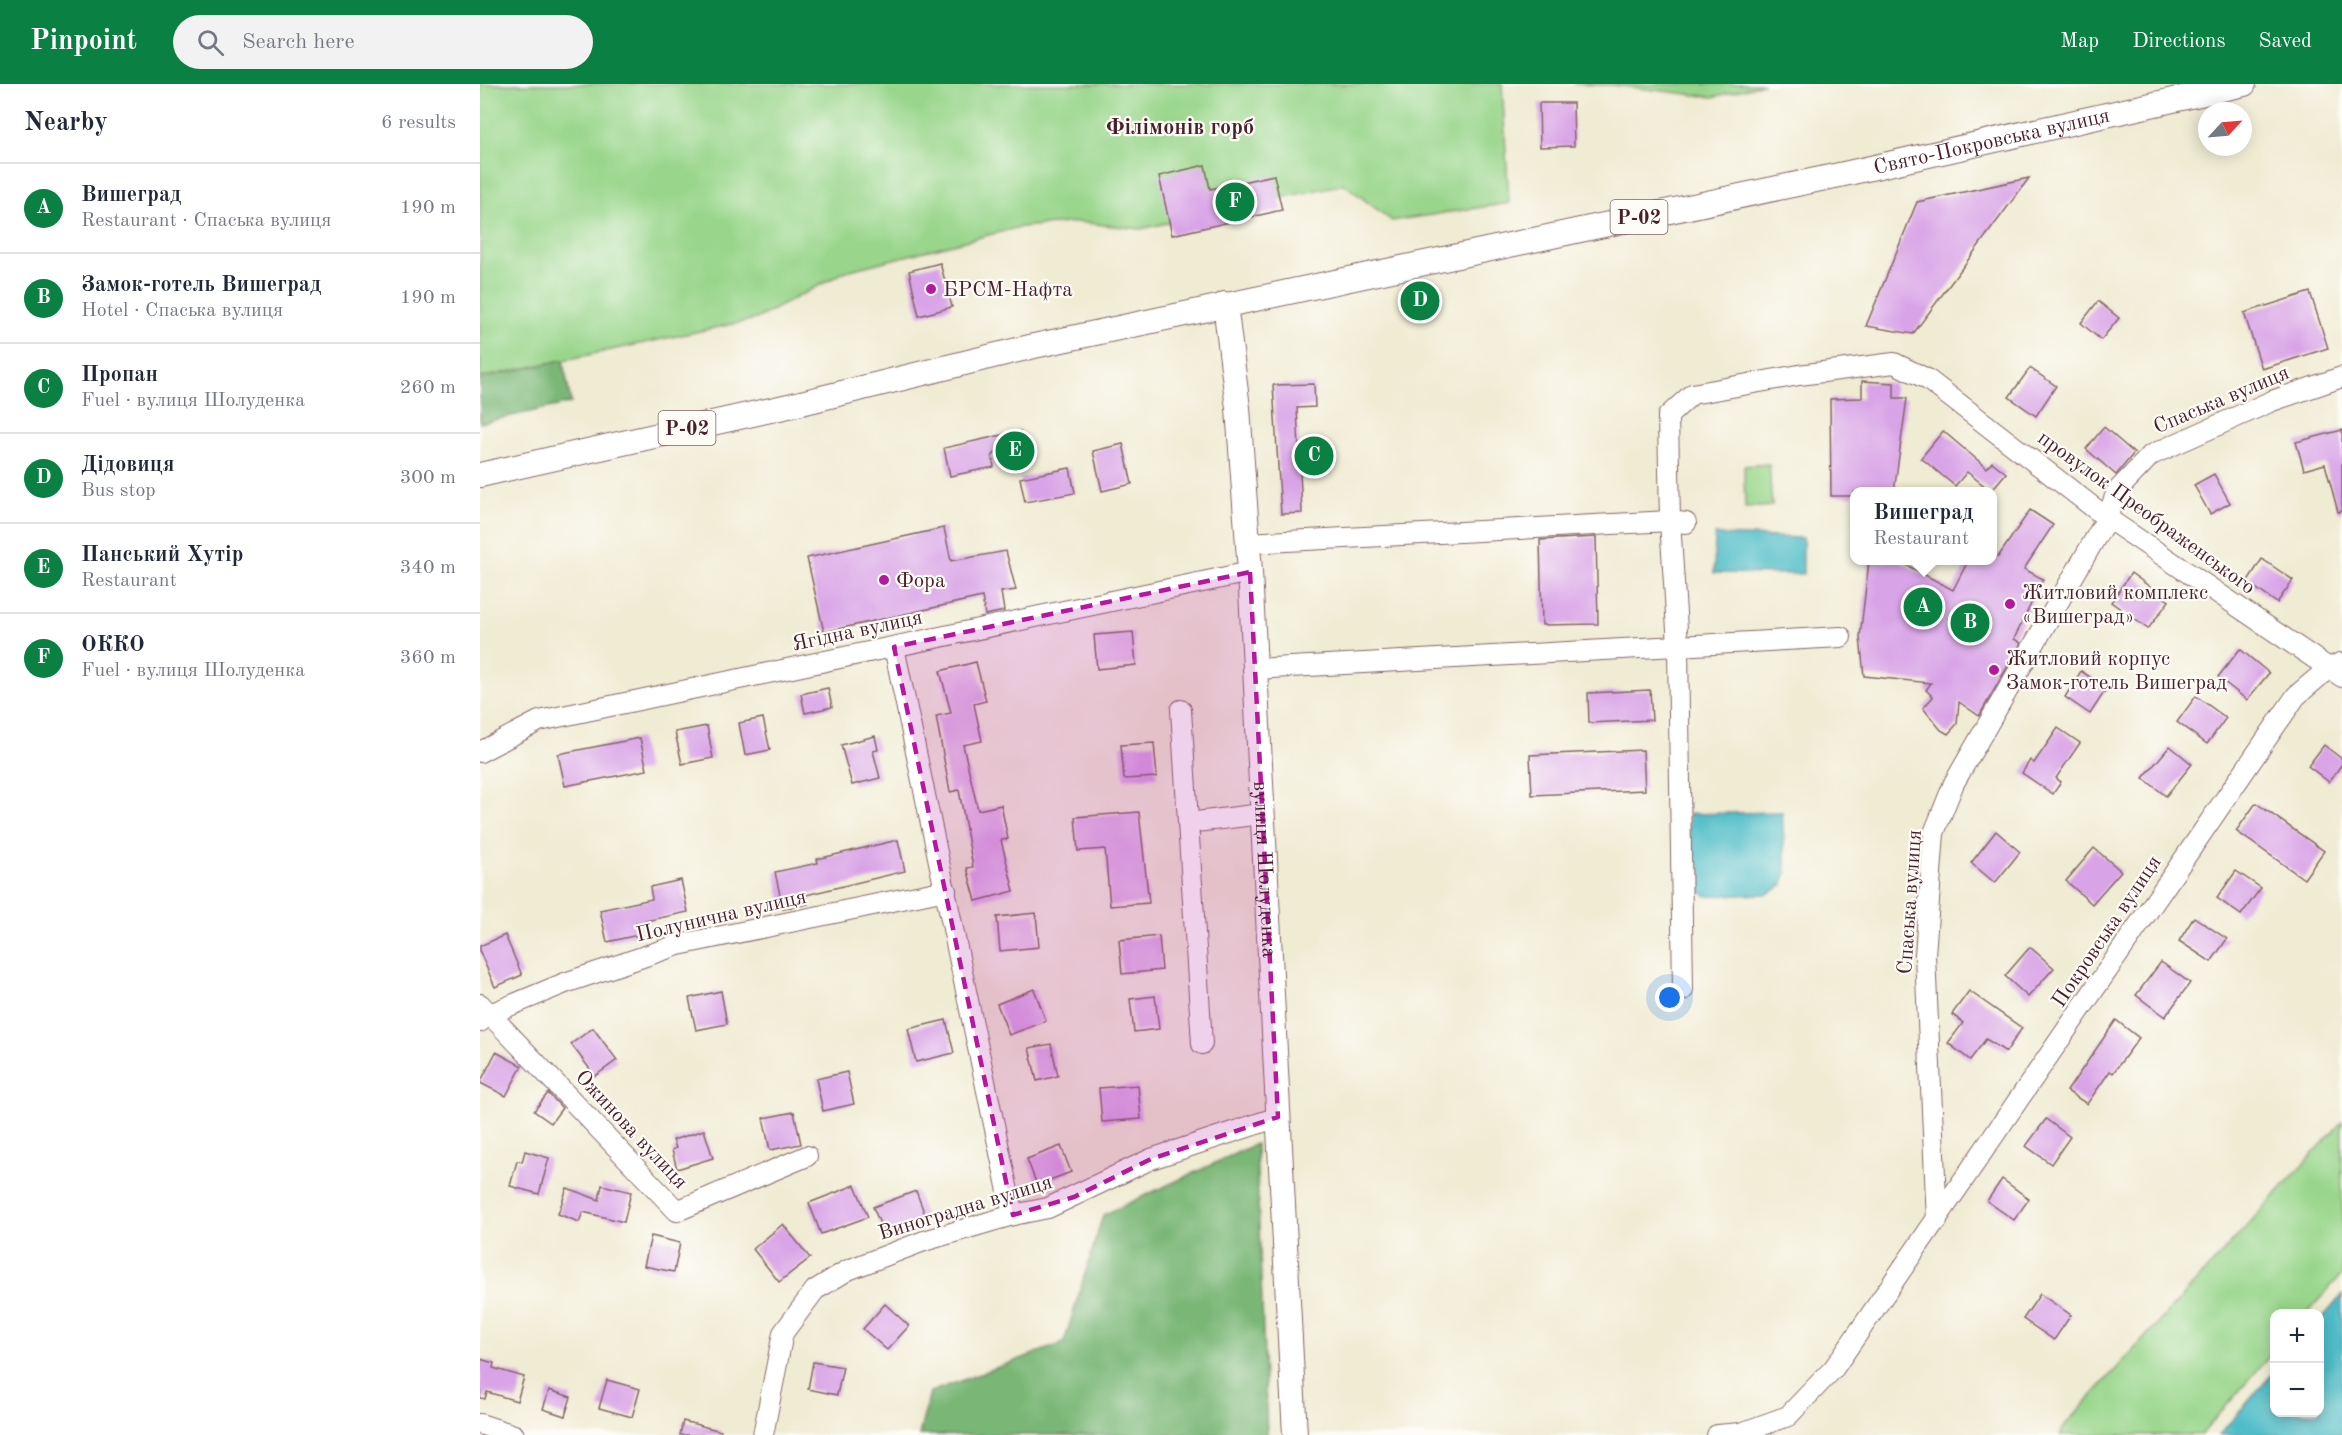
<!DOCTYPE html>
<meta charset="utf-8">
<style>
body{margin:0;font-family:"Old Standard TT",serif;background:#f2f2f3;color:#1f2937}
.controls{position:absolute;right:18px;bottom:18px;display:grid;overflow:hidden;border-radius:12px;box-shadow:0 3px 15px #0003}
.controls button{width:54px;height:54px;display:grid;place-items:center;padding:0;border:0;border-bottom:2px solid #e0e1e3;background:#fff;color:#1f2937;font:30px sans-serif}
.compass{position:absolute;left:1718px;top:18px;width:54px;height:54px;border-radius:50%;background:#fff;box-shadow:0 3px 15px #0003;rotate:64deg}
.you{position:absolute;left:1190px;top:914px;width:21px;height:21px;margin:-15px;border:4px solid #fff;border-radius:50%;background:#1a73e8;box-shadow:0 0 0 9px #1a73e833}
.badge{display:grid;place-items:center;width:39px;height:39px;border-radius:50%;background:#0b8043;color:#fff;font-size:20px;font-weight:700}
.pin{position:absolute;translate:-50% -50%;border:3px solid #fff;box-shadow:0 2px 6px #0006}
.popup{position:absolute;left:1370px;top:403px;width:147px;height:78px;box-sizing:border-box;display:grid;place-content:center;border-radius:12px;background:#fff;filter:drop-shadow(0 2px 4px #0005);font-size:20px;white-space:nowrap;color:#747a83}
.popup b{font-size:22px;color:#1f2937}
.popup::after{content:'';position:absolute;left:50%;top:100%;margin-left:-12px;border:12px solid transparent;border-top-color:#fff}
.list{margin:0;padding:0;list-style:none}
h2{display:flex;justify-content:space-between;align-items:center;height:78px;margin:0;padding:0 24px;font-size:26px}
h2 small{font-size:20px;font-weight:400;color:#747a83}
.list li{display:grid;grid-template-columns:39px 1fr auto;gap:18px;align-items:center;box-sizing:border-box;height:90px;padding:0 24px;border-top:2px solid #e0e1e3}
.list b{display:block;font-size:22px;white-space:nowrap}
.list p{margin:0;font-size:20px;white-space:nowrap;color:#747a83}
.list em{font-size:20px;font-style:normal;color:#747a83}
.icon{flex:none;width:33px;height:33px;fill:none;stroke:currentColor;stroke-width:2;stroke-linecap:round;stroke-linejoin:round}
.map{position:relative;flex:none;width:1862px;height:1351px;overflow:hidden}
header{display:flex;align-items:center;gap:36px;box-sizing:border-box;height:84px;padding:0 30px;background:#0b8043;color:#fff}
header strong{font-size:28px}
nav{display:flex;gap:33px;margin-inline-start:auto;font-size:21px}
.search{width:420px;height:54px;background:#f2f2f3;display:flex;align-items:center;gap:15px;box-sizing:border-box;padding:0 21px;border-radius:33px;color:#747a83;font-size:22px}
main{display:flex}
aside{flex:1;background:#fff}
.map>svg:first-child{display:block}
</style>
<header>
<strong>Pinpoint</strong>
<div class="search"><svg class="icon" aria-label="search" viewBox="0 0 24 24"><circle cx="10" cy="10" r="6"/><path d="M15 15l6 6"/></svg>Search here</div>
<nav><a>Map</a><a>Directions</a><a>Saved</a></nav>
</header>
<main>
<aside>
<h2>Nearby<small>6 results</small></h2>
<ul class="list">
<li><span class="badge">A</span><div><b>Вишеград</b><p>Restaurant · Спаська вулиця</p></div><em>190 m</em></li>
<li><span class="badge">B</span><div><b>Замок-готель Вишеград</b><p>Hotel · Спаська вулиця</p></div><em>190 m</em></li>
<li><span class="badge">C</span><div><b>Пропан</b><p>Fuel · вулиця Шолуденка</p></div><em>260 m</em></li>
<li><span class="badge">D</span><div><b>Дідовиця</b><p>Bus stop</p></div><em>300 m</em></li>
<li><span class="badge">E</span><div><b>Панський Хутір</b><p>Restaurant</p></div><em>340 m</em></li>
<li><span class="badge">F</span><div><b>ОККО</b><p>Fuel · вулиця Шолуденка</p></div><em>360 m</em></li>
</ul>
</aside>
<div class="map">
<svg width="1862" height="1351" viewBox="0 0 1862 1351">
<rect width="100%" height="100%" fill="#fdfcf7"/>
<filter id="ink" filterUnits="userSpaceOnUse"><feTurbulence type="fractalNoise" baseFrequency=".0167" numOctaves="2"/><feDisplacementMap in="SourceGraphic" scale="12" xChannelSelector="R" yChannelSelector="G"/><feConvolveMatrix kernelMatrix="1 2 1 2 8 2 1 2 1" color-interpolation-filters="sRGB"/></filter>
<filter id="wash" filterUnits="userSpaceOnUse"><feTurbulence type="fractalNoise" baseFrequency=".008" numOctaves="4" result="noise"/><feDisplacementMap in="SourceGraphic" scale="24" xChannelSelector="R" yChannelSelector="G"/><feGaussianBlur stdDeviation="1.35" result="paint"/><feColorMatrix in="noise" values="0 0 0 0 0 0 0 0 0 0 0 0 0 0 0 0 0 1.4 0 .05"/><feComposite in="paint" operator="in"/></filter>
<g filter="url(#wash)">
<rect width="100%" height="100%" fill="#f0ebd3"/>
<g fill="#99d68b" stroke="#727a5b" stroke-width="1.5">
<path d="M0,0H1022L1029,119L912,137L864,100L660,145L599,138L540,143L366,187L276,235L0,294Z"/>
<path d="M1094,0H1284L1233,13L1132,1Z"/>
<path d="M1289,380L1292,422L1265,424L1264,382Z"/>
<path d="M1862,1038V1190L1827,1229L1794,1230V1267L1721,1351H1580L1585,1341Z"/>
</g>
<g fill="#7ab777" stroke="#626b51" stroke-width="1.5">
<path d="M83,276L91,319L0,339V294Z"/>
<path d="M776,1060L787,1351H439L450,1308L584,1259L623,1131Z"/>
</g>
<g fill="#4fbdc8" stroke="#4c6e7a" stroke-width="1.5">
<path d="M1235,451L1323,454V490L1234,489Z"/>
<path d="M1302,728L1306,789L1302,802L1287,810L1226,812L1211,799L1209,730Z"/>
<path d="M1862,1211V1351H1739L1794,1288V1328H1840V1237Z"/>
</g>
<g id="blocks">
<g fill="#d9a4e7">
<path d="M1059,19H1093L1094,62L1060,63Z"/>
<path d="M725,81L730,105L794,91L802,126L692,151L679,92Z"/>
<path d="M1549,94L1433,250L1386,242L1437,118Z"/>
<path d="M460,179L472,223L439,232L429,187Z"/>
<path d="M1830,208L1848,264L1782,285L1764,229Z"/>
<path d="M1618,217L1639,234L1621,256L1601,239Z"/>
<path d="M1550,284L1576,302L1556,332L1529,313Z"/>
<path d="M1382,297L1414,299V314H1427L1414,408H1374V412H1351L1350,315L1382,314Z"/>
<path d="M834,300L835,323L817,324L822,429L801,430L793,301Z"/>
<path d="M1624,343L1654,369L1636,391L1606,365Z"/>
<path d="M1862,346V427L1858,428L1845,380L1824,386L1816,358Z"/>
<path d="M540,347L542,359L520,365L512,372L514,383L470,392L464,364Z"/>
<path d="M1463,347L1507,384L1512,378L1526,389L1511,407L1487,388L1475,402L1441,374Z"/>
<path d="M643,360L652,400L622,407L613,367Z"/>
<path d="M590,384L595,409L545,418L540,394Z"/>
<path d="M1734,390L1750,419L1730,430L1714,401Z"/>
<path d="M1550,426L1573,441L1544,485L1563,495L1534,555L1541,559L1499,632L1479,618L1477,640L1468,650L1461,646L1443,624L1453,613L1446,606L1451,599L1384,592L1380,553L1389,477H1419L1473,506L1488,477H1512V469L1518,473Z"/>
<path d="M464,444L471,477L526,467L536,506L521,508L524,527L505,531L502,513L344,548L327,474Z"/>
<path d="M1116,453L1118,540L1062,541L1060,456Z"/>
<path d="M1782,475L1813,496L1797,519L1767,498Z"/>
<path d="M1651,489L1689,517L1668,545L1631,518Z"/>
<path d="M653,548L656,581L617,585L614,551Z"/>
<path d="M1760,565L1789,589L1767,616L1738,593Z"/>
<path d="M496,578L506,617L494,620L502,657L483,661L498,726L521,721L528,755L521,756L534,807L496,817L487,784L493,783L479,706L470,708L456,632L471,629L460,587Z"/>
<path d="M1601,587L1627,604L1610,630L1585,613Z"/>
<path d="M348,604L352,623L325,629L321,610Z"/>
<path d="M1170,606L1172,636L1109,639L1108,609Z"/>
<path d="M1716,612L1746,634L1727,660L1697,638Z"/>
<path d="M283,634L290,666L265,671L259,639Z"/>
<path d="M227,642L233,674L202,680L195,648Z"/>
<path d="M1578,644L1600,659L1576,694L1581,698L1573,710L1542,689L1550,676L1554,679Z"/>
<path d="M395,652L398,666L393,667L400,694L372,701L361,661Z"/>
<path d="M160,654L167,686L85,702L78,670Z"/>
<path d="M674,659L677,693L644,695L641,661Z"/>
<path d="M1844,661L1862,675V680L1849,698L1828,682Z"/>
<path d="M1690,662L1712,680L1686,712L1663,694Z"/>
<path d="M1163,666L1165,706L1052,711L1050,671Z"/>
<path d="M1776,719L1844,767L1824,795L1756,747Z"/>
<path d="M659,728L669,819L630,822L625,765L598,767L595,733Z"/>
<path d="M1516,747L1540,768L1515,799L1491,779Z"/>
<path d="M418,756L425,787L326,811L328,820L303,825L295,788L338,779L337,775Z"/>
<path d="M1614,764L1641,787L1612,820L1586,797Z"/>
<path d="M1756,787L1781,804L1761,831L1737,814Z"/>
<path d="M201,796L208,828L156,839L158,851L127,858L120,826L172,815L170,803Z"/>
<path d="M556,829L559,863L520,867L517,833Z"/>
<path d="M1714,833L1747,855L1731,878L1699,857Z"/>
<path d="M25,851L42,891L15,903L0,868V862Z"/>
<path d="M679,852L682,886L642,890L639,856Z"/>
<path d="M1550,863L1574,884L1548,913L1525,892Z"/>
<path d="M1681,878L1710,899L1685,933L1656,911Z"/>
<path d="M554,905L566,937L529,951L517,920Z"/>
<path d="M241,907L247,940L216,946L209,914Z"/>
<path d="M1489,907L1542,944L1526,968L1506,955L1490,976L1468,959L1483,939L1472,930Z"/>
<path d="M675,912L679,945L654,948L650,915Z"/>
<path d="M466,936L474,969L436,978L428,945Z"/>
<path d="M1636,936L1659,954L1633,989L1630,987L1607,1020L1587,1007Z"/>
<path d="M113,944L137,976L115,992L91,960Z"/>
<path d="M571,960L578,992L557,997L549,964Z"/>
<path d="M16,968L42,982L26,1012L0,999Z"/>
<path d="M367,988L374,1020L343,1027L336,995Z"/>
<path d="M658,1001L661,1035L622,1038L619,1004Z"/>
<path d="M68,1009L82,1024L71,1039L54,1027Z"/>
<path d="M314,1028L321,1060L290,1066L283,1034Z"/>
<path d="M1566,1035L1590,1053L1571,1080L1546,1062Z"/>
<path d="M224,1046L233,1074L197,1085L192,1066L196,1064L193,1056Z"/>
<path d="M581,1062L591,1088L557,1101L547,1075Z"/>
<path d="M45,1067L69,1074L59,1110L30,1102L37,1077L42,1078Z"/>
<path d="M1522,1095L1549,1115L1534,1136L1507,1117Z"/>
<path d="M122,1101L151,1108L144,1138L103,1128L99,1138L78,1130L87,1104L119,1116Z"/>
<path d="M375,1101L388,1133L341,1150L329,1119Z"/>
<path d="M436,1107L447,1136L405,1152L393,1123Z"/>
<path d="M303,1140L330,1174L299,1198L273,1165Z"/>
<path d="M171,1152L200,1159L194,1188L164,1182Z"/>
<path d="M1560,1210L1591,1231L1574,1256L1543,1235Z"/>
<path d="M405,1220L429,1242L407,1266L383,1245Z"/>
<path d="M0,1275L14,1279L13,1284L44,1293L37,1317L7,1308L5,1315L0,1314Z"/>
<path d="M333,1278L363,1283L357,1311L328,1305Z"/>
<path d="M127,1296L160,1305L152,1333L119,1324Z"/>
<path d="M69,1306L91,1313L85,1332L63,1325Z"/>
<path d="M203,1337L241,1347L240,1351H200Z"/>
</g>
</g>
</g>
<g filter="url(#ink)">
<use href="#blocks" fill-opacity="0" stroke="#846666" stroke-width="1.5"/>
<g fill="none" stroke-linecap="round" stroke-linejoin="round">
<defs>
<g id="minor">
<path d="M768,459L1190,437L1206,439"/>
<path d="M414,563L533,1131"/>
<path d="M775,585L1361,553"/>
<path d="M701,626L722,960"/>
<path d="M0,668L59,637L770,488"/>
<path d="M708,739L782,730"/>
<path d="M1203,906L1198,561L1190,437L1188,332L1212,310L1319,291L1414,279L1447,295L1627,434L1862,593"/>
<path d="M0,920L197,1127L327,1072"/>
<path d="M0,938L10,930L85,899L198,861L466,806"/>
<path d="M1457,1137L1445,871L1454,749L1474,699L1627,434L1637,407L1671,371L1792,317L1862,293"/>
<path d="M0,1340L34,1351"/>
<path d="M283,1351L303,1249L335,1206L368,1186L444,1157L533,1131L568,1124L671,1075L798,1033"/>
<path d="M1237,1351L1261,1349L1308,1332L1354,1284L1816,612L1849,584L1860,579"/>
</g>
<g id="major">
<path id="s1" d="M745,220L758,324L770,488L815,1351"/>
<path id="s2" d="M0,391L313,321L554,262L1364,90L1764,0"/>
</g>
</defs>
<use href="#minor" stroke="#846666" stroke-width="22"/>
<use href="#major" stroke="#846666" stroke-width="26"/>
<use href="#minor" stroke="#fff" stroke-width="20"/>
<use href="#major" stroke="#fff" stroke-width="24"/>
</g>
</g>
<path fill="#b5179e" fill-opacity="0.2" stroke="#b5179e" stroke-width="4.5" stroke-dasharray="12 8" stroke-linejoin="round" d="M770,488L798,1033L671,1075L594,1113L533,1131L414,563Z"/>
<g fill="#b5179e" stroke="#fdfcf7" stroke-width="2">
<circle cx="451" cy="205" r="6"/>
<circle cx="404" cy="496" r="6"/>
<circle cx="1530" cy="520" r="6"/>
<circle cx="1514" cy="586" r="6"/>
</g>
<g text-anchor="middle" stroke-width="4.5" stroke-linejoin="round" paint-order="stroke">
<g fill="#fdfcf7" stroke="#806168" stroke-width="1.5">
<rect x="1130.5" y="116" width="57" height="34" rx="4.5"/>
<rect x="178.5" y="327" width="57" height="34" rx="4.5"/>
</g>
<g font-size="20" font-weight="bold" fill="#4a1f2b">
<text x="1159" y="140">Р-02</text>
<text x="207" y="351">Р-02</text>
</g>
<g font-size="21" fill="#4a1f2b" stroke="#fdfcf7">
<text dy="7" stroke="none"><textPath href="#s2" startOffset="1548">Свято-Покровська вулиця</textPath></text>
<text transform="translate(1741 315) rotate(-23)" y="7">Спаська вулиця</text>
<text transform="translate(1667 428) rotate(36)" y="7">провулок Преображенського</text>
<text transform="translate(377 546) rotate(-12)" y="7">Ягідна вулиця</text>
<text dy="7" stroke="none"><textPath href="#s1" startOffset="567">вулиця Шолуденка</textPath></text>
<text transform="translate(1429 818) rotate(-86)" y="7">Спаська вулиця</text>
<text transform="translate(241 831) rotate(-13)" y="7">Полунична вулиця</text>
<text transform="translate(1626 847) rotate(-56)" y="7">Покровська вулиця</text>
<text transform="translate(152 1045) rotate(47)" y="7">Ожинова вулиця</text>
<text transform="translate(485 1123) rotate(-17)" y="7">Виноградна вулиця</text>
</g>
<g font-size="21" fill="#4a1f2b" stroke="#fdfcf7" text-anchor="start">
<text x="463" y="212">БРСМ-Нафта</text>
<text x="416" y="503">Фора</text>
<text x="1542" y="515">Житловий комплекс<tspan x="1542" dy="24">«Вишеград»</tspan></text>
<text x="1526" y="581">Житловий корпус<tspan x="1526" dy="24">Замок-готель Вишеград</tspan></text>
</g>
<g font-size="22" font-weight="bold" fill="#4a1f2b" stroke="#fdfcf7">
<text x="700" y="50">Філімонів горб</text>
</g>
</g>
</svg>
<div class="controls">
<button>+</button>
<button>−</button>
</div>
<svg class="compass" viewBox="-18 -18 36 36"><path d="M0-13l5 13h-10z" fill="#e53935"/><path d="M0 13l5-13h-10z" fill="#747a83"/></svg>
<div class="you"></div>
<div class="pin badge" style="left:1443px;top:523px">A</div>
<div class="popup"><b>Вишеград</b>Restaurant</div>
<div class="pin badge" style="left:1490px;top:539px">B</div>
<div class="pin badge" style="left:834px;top:372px">C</div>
<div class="pin badge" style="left:940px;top:217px">D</div>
<div class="pin badge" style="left:535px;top:367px">E</div>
<div class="pin badge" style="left:755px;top:118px">F</div>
</div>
</main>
